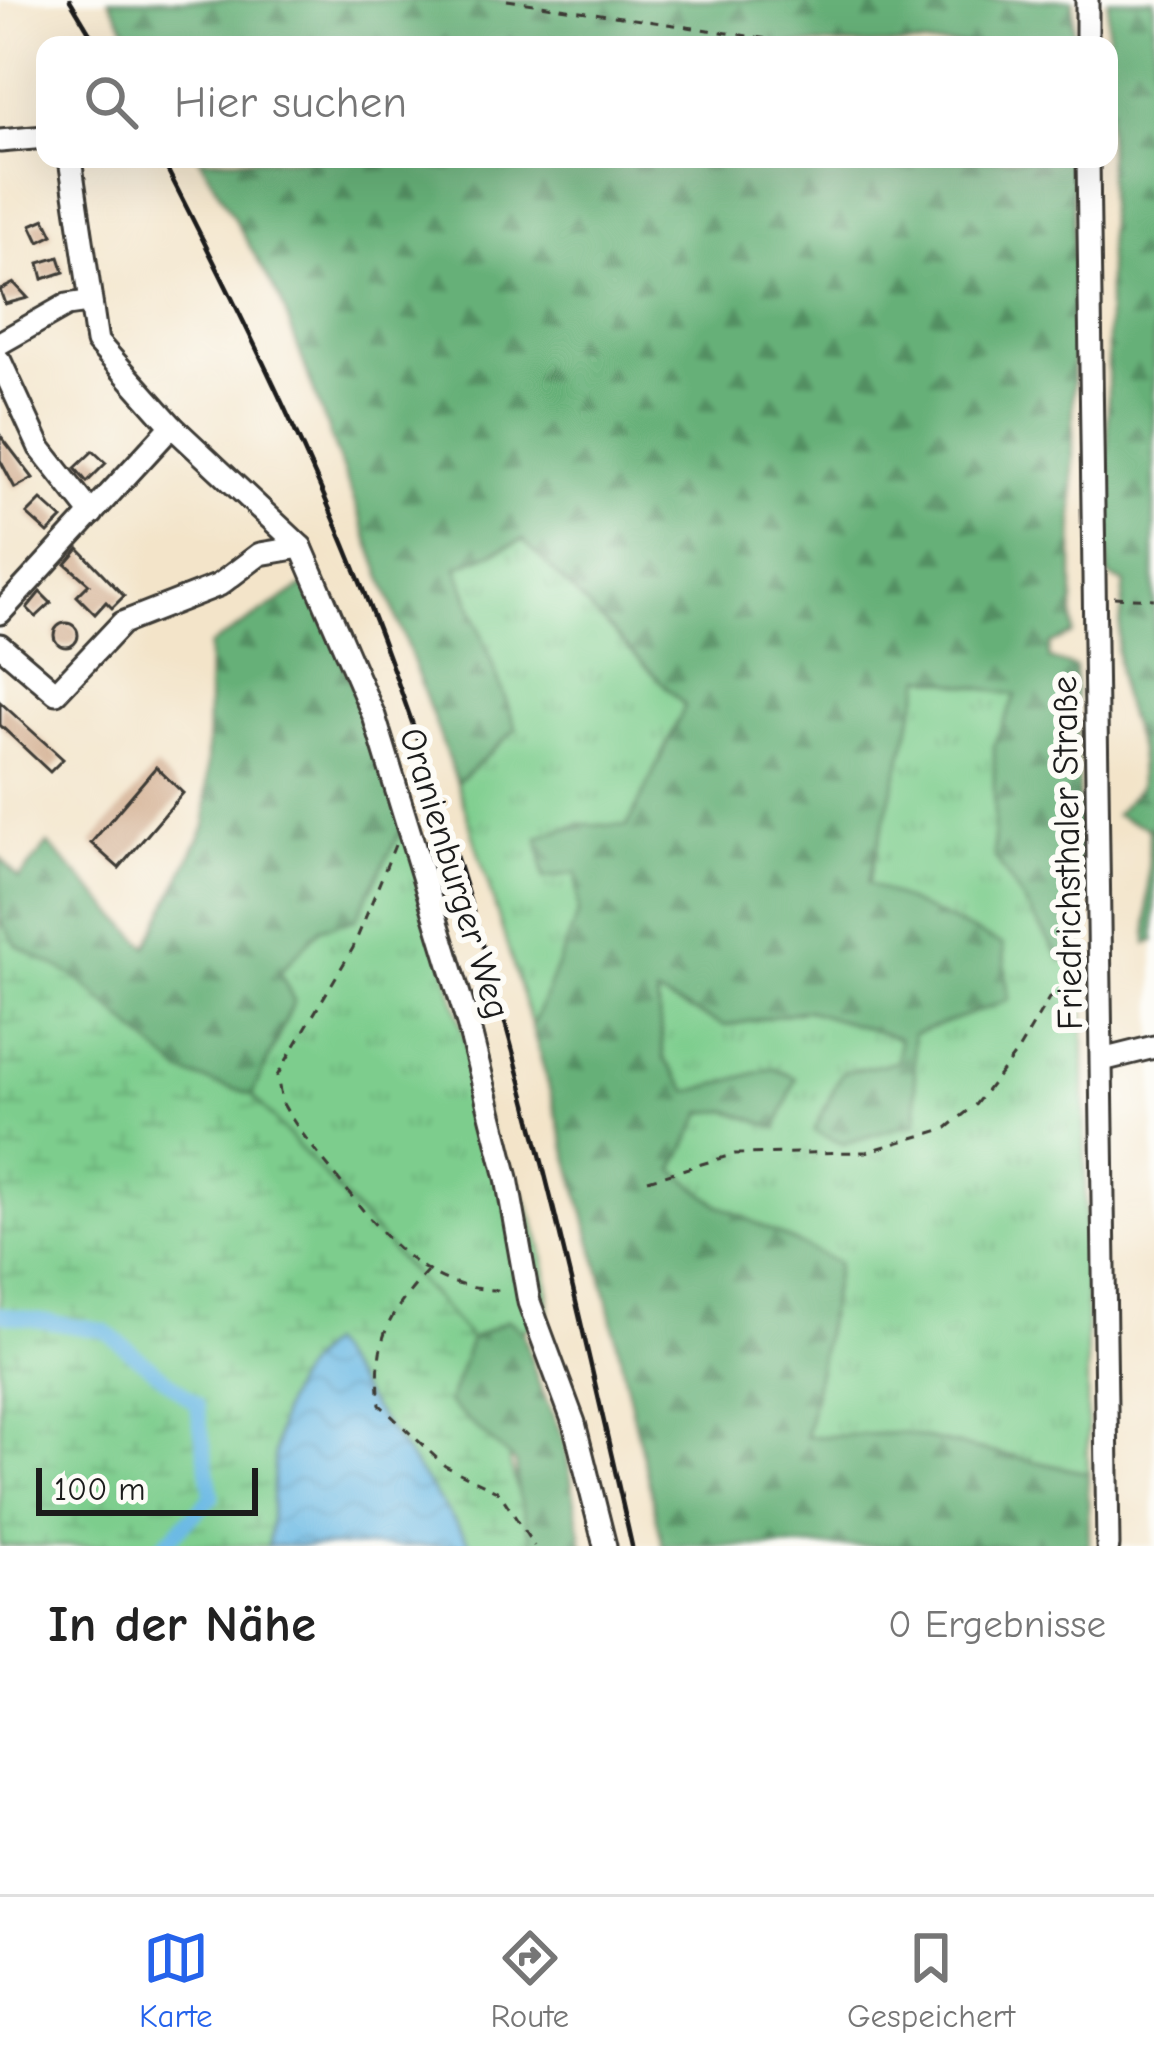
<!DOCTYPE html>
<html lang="de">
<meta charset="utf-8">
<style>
body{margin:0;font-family:"Comic Neue",sans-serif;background:#f2f2f2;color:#222}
.scale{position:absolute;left:36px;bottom:30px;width:222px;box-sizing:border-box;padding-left:12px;border:6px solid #1c1c1c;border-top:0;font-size:33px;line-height:42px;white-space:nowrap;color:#1c1c1c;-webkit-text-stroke:9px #fdfcf7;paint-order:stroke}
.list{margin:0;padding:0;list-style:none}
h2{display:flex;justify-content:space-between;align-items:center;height:156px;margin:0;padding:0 48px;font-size:51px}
h2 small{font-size:39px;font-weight:400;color:#767676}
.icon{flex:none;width:66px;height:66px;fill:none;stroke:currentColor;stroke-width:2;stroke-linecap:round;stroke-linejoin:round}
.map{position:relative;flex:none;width:1154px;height:1546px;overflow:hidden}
.search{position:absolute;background:#fff;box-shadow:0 12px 48px #0002;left:36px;right:36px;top:36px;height:132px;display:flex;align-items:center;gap:30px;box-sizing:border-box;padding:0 42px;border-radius:24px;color:#767676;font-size:45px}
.sheet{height:348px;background:#fff}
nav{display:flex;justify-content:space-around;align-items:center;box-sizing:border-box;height:168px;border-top:3px solid #e0e0e0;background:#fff;font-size:33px;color:#767676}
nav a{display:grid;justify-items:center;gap:6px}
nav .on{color:#2563eb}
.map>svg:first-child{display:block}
</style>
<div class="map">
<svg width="1154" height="1546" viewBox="0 0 1154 1546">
<defs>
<pattern id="grass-tufts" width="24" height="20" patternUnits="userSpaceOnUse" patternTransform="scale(3)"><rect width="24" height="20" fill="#7dcd8d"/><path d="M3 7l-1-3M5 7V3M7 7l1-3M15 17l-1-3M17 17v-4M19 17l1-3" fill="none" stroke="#6baf79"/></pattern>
<pattern id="forest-firs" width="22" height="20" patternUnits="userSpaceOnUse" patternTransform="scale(3)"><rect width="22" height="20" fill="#66b078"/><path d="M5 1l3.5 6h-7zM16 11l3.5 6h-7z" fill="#538e62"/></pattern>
<pattern id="wetland-marsh" width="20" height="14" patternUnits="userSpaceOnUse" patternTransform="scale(3)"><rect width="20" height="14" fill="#7dcd8d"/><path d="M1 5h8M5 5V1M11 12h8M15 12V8" fill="none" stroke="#6baf79"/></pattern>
<pattern id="water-waves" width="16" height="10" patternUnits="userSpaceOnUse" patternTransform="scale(3)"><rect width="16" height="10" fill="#6ab9e4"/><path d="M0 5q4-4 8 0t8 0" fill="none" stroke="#5b9ec3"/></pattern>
</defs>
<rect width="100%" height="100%" fill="#fdfcf7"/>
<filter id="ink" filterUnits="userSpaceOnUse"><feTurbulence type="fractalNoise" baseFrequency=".00833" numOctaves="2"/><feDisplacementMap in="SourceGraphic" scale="24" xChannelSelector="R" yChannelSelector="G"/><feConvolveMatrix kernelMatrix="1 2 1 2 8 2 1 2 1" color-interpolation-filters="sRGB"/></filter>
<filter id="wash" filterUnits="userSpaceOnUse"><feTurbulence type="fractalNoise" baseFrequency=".004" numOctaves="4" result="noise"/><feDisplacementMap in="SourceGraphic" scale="48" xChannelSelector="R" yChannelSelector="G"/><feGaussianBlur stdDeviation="2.7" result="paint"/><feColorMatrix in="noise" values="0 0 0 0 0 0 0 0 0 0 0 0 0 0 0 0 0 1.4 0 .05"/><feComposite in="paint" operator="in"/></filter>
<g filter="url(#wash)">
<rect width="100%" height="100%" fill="#f3e4c9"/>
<g fill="url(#grass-tufts)" stroke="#4c7454" stroke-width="3">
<path d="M524,540L685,706L628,827L580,824L578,915L532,1027L457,783L516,729L457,567Z"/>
<path d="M922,677L1017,695L1061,960L1083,953L1088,1473L903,1433L806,1438L838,1264L717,1204L674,1170L703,1112L729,1111L777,1127L773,1068L689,1093L664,1059L656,993L726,1026L806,1010L900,1038L906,1125L916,1122L913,1034L1009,1000L1003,945L868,884Z"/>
<path d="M406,820L492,1141C526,1188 552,1254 548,1314L523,1331L508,1320L471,1339L252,1095L294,1001L280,972L381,862Z"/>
</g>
<g fill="url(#forest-firs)" stroke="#41664a" stroke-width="3">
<path d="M109,0H1073V45H135Z"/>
<path d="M1108,0H1154V941L1147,944L1149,828L1115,815L1140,787L1139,749L1121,693L1117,650L1125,583L1108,576Z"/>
<path d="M200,159H1073V634L1050,644L1049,659L1075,667L1083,953L1062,960L994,856V744L1016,695L923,677L868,883L1003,945L1009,1000L913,1034L917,1122L843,1144L814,1131L842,1072L898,1062L899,1038L806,1010L726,1026L657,995L664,1059L689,1092L773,1068L796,1078L777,1128L729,1111L703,1112L674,1170L717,1204L838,1263L806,1437L903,1433L1088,1473L1089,1546H663L605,1289L532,1027L578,915L577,873L544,878L538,837L580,824L628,826L685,706L523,540L457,567L516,729L457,783L281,301Z"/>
<path d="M311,581L406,820L356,919L321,928L280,972L294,1001L252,1095L182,1073L77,978L17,946L0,919V857L19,879L48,844L147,947L206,824L209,646Z"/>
<path d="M508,1320L523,1331L538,1382L564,1440L583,1546H533L518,1496L516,1463L448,1403L471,1339Z"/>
</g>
<path fill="url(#wetland-marsh)" stroke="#4c7454" stroke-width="3" d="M0,919L17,946L77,978L182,1073L252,1095L471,1339L448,1403L508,1456L533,1546H472L426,1487L272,1519L268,1546H0Z"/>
<path fill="url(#water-waves)" stroke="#436a80" stroke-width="3" d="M327,1343L472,1546H268C280,1464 260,1403 327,1343Z"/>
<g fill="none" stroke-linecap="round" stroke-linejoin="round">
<path stroke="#6ab9e4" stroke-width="15" d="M0,1314L105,1331L197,1404L212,1497L162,1546"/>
</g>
<g id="blocks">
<g fill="#d1ac8d">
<path d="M45,219L53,235L39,242L31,225Z"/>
<path d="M59,257L64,272L43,279L39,263Z"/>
<path d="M14,283L28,298L5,304L0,290Z"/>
<path d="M0,435L33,478L15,488L0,460Z"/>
<path d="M93,451L106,463L87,482L75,468Z"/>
<path d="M41,500L62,519L48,533L27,514Z"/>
<path d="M79,549L124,596L112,608L106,602L95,614L77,596L89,584L66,564Z"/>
<path d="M40,592L51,603L36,617L27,608Z"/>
<circle cx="66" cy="635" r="12"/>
<path d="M0,702L63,759L50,772L0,725Z"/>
<path d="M156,767L183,793L119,868L91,843Z"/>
</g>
</g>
</g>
<g filter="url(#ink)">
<use href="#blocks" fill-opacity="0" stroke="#3c3a36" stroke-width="3"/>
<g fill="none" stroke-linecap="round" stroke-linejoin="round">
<defs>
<g id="minor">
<path d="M1087,45V0"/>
<path d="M0,141L45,137"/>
<path d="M70,159L97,342L172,426L301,547L374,716L469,1027L507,1178L529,1302L574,1423L605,1546"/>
<path d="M1088,159L1108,1546"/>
<path d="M0,343L67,305L88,302"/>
<path d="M0,361L40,448L92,514"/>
<path d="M0,613L172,426"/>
<path d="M0,645L56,693L122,623L219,585L260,554L301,547"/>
<path d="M1102,1060L1154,1047"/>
</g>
</defs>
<use href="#minor" stroke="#3c3a36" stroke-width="27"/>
<g stroke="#3c3a36" stroke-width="3" stroke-dasharray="9 9" stroke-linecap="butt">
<path d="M507,0L808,45"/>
<path d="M1114,597L1154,599"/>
<path d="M395,845L353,948L277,1076L282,1102C299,1133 321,1157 343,1185C387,1242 429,1293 507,1290"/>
<path d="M648,1180L735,1154L866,1152L947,1128L975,1105L1017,1052L1049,998L1081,983"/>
<path d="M427,1272C384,1319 374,1342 380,1405L445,1466L499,1492L534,1546"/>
</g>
<use href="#minor" stroke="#fff" stroke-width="21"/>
<g stroke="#1c1c1c" stroke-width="4.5">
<path d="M70,0L97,45"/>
<path d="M162,159C249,329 333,500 397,680C499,961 567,1255 632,1546"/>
</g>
</g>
</g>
<g text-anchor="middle" stroke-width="12" stroke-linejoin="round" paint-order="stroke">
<g font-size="36" fill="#1c1c1c" stroke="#fdfcf7">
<text transform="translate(1066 853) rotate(-91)" y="13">Friedrichsthaler Straße</text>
<text transform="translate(456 873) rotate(73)" y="13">Oranienburger Weg</text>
</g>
</g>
</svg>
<div class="scale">100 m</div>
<div class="search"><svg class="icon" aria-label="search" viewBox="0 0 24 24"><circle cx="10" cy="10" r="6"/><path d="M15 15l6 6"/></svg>Hier suchen</div>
</div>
<section class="sheet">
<h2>In der Nähe<small>0 Ergebnisse</small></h2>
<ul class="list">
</ul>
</section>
<nav>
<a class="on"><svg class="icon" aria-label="map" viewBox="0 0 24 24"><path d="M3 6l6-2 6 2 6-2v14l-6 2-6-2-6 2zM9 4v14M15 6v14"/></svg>Karte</a>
<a><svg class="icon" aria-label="directions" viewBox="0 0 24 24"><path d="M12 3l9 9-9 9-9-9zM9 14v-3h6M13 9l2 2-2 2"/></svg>Route</a>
<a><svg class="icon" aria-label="saved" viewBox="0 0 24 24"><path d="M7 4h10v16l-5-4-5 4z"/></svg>Gespeichert</a>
</nav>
